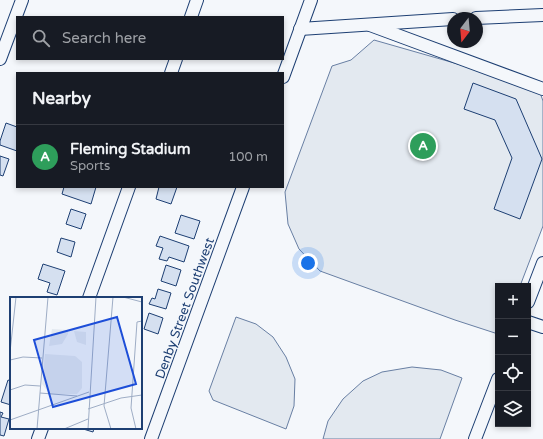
<!DOCTYPE html>
<meta charset="utf-8">
<style>
body{margin:0;font-family:"Varela Round",sans-serif;background:#20242c;color:#f1f3f6}
.controls{position:absolute;right:12px;bottom:12px;display:grid;overflow:hidden;border-radius:0px;box-shadow:0 2px 6px #0003}
.controls button{width:36px;height:36px;display:grid;place-items:center;padding:0;border:0;border-bottom:1px solid #363941;background:#171b24;color:#f1f3f6;font:20px sans-serif}
.compass{position:absolute;left:447px;top:12px;width:36px;height:36px;border-radius:50%;background:#171b24;box-shadow:0 2px 6px #0003;rotate:196deg}
.you{position:absolute;left:308px;top:263px;width:14px;height:14px;margin:-10px;border:3px solid #fff;border-radius:50%;background:#1a73e8;box-shadow:0 0 0 6px #1a73e833}
.badge{display:grid;place-items:center;width:26px;height:26px;border-radius:50%;background:#c62828;color:#fff;font-size:13px;font-weight:700}
.pin{position:absolute;translate:-50% -50%;border:2px solid #fff;box-shadow:0 1px 4px #0006}
.list{margin:0;padding:0;list-style:none}
h2{display:flex;justify-content:space-between;align-items:center;height:52px;margin:0;padding:0 16px;font-size:17px}
h2 small{font-size:13px;font-weight:400;color:#9ea1a6}
.list li{display:grid;grid-template-columns:26px 1fr auto;gap:12px;align-items:center;box-sizing:border-box;height:64px;padding:0 16px;border-top:1px solid #363941}
.list b{display:block;font-size:15px;white-space:nowrap}
.list p{margin:0;font-size:13px;white-space:nowrap;color:#9ea1a6}
.list em{font-size:13px;font-style:normal;color:#9ea1a6}
.icon{flex:none;width:22px;height:22px;fill:none;stroke:currentColor;stroke-width:2;stroke-linecap:round;stroke-linejoin:round}
.map{position:relative;flex:none;width:543px;height:439px;overflow:hidden}
.search{position:absolute;background:#171b24;box-shadow:0 2px 6px #0003;left:16px;top:16px;width:268px;height:44px;display:flex;align-items:center;gap:10px;box-sizing:border-box;padding:0 14px;border-radius:0px;color:#9ea1a6;font-size:15px}
.panel{position:absolute;background:#171b24;box-shadow:0 2px 6px #0003;left:16px;top:72px;width:268px;height:116px;border-radius:0px}
.map>svg:first-child{display:block}
</style>
<div class="map">
<svg width="543" height="439" viewBox="0 0 543 439">
<rect width="100%" height="100%" fill="#f4f7fb"/>
<g fill="#e3e9f0" stroke="#687fa3">
<path d="M374,40L538,87L543,101V226L520,286H498V334L455,320L320,271L299,249L288,224L285,192L332,66L351,60Z"/>
<path d="M236,317L256,324L273,337L286,357L295,379L294,406L286,429L213,400L209,391Z"/>
<path d="M412,367L441,370L462,378L440,439H323L328,421L343,399L363,381L382,372Z"/>
</g>
<g fill="#d5e0f0" stroke="#1d3f73">
<path d="M473,83L516,99L542,159L520,219L494,209L512,158L495,120L464,109Z"/>
<path d="M6,123L17,127V151L0,145V141Z"/>
<path d="M0,156L9,159L3,176L0,175Z"/>
<path d="M64,187H96L91,204L62,194Z"/>
<path d="M159,187H177L171,204L156,199Z"/>
<path d="M71,209L86,214L81,229L66,224Z"/>
<path d="M181,215L200,221L194,239L175,233Z"/>
<path d="M160,236L189,246L184,262L169,257L167,261L159,259L163,248L156,246Z"/>
<path d="M61,238L75,242L71,257L57,252Z"/>
<path d="M43,264L65,271L57,295L47,292L50,283L38,279Z"/>
<path d="M166,265L181,270L176,286L161,281Z"/>
<path d="M158,289L171,293L166,309L149,304L152,298L155,299Z"/>
<path d="M149,313L163,318L158,334L144,329Z"/>
<path d="M8,380L11,381V405L1,402Z"/>
<path d="M0,412L3,413L1,417L9,419L4,436L0,435Z"/>
<path d="M80,428H94L93,432Z"/>
</g>
<g fill="none" stroke-linecap="round" stroke-linejoin="round">
<defs>
<g id="minor">
<path d="M191,17L197,0"/>
<path d="M476,18L543,15"/>
<path d="M370,25L543,89"/>
<path d="M300,29L453,19"/>
<path d="M0,59L22,0"/>
<path d="M171,73L176,59"/>
<path d="M283,77L311,0"/>
<path d="M89,298L129,187"/>
<path d="M528,302L543,263"/>
<path d="M528,322L543,327"/>
<path d="M38,439L42,428"/>
<path d="M151,439L243,187"/>
<path d="M475,439L498,379"/>
</g>
</defs>
<use href="#minor" stroke="#1d3f73" stroke-width="14"/>
<use href="#minor" stroke="#f4f7fb" stroke-width="12"/>
</g>
<g text-anchor="middle" stroke-width="3" stroke-linejoin="round" paint-order="stroke">
<g font-size="13" fill="#1d3f73" stroke="#f4f7fb">
<text transform="translate(184 308) rotate(-70)" y="5">Denby Street Southwest</text>
</g>
</g>
<g transform="translate(10 297)">
<rect width="132" height="132" fill="#f4f7fb"/>
<path d="M42,32L58,33V37L52,47L39,49ZM64,34L76,35V48L67,45ZM35,57L65,59L72,65V91L67,97H40L32,87Z" fill="#e3e9f0"/>
<path fill="none" stroke="#9eadc5" stroke-width="1" d="M113,0L132,5M0,55L6,0M0,63L13,60L32,61M0,93L15,88L30,89M30,96L67,99M78,112L111,101L132,98M0,123L79,95M27,132L38,0M54,132L78,122M78,132L86,0M101,132L94,109L103,0M126,132L121,111L127,25L132,24"/>
<path fill="#1d4ed8" fill-opacity="0.15" stroke="#1d4ed8" stroke-width="2" d="M107,20L126,87L43,110L24,43Z"/>
<rect width="132" height="132" fill="none" stroke="#1d3f73" stroke-width="2"/>
</g>
</svg>
<div class="controls">
<button>+</button>
<button>−</button>
<button><svg class="icon" aria-label="locate" viewBox="0 0 24 24"><circle cx="12" cy="12" r="6"/><path d="M12 2v4M12 18v4M2 12h4M18 12h4"/></svg></button>
<button><svg class="icon" aria-label="layers" viewBox="0 0 24 24"><path d="M12 4l9 5-9 5-9-5zM3 14l9 5 9-5"/></svg></button>
</div>
<svg class="compass" viewBox="-18 -18 36 36"><path d="M0-13l5 13h-10z" fill="#e53935"/><path d="M0 13l5-13h-10z" fill="#9ea1a6"/></svg>
<div class="you"></div>
<div class="pin badge" style="left:423px;top:146px;background:#2e9e5b">A</div>
<div class="search"><svg class="icon" aria-label="search" viewBox="0 0 24 24"><circle cx="10" cy="10" r="6"/><path d="M15 15l6 6"/></svg>Search here</div>
<section class="panel">
<h2>Nearby<small></small></h2>
<ul class="list">
<li><span class="badge" style="background:#2e9e5b">A</span><div><b>Fleming Stadium</b><p>Sports</p></div><em>100 m</em></li>
</ul>
</section>
</div>
